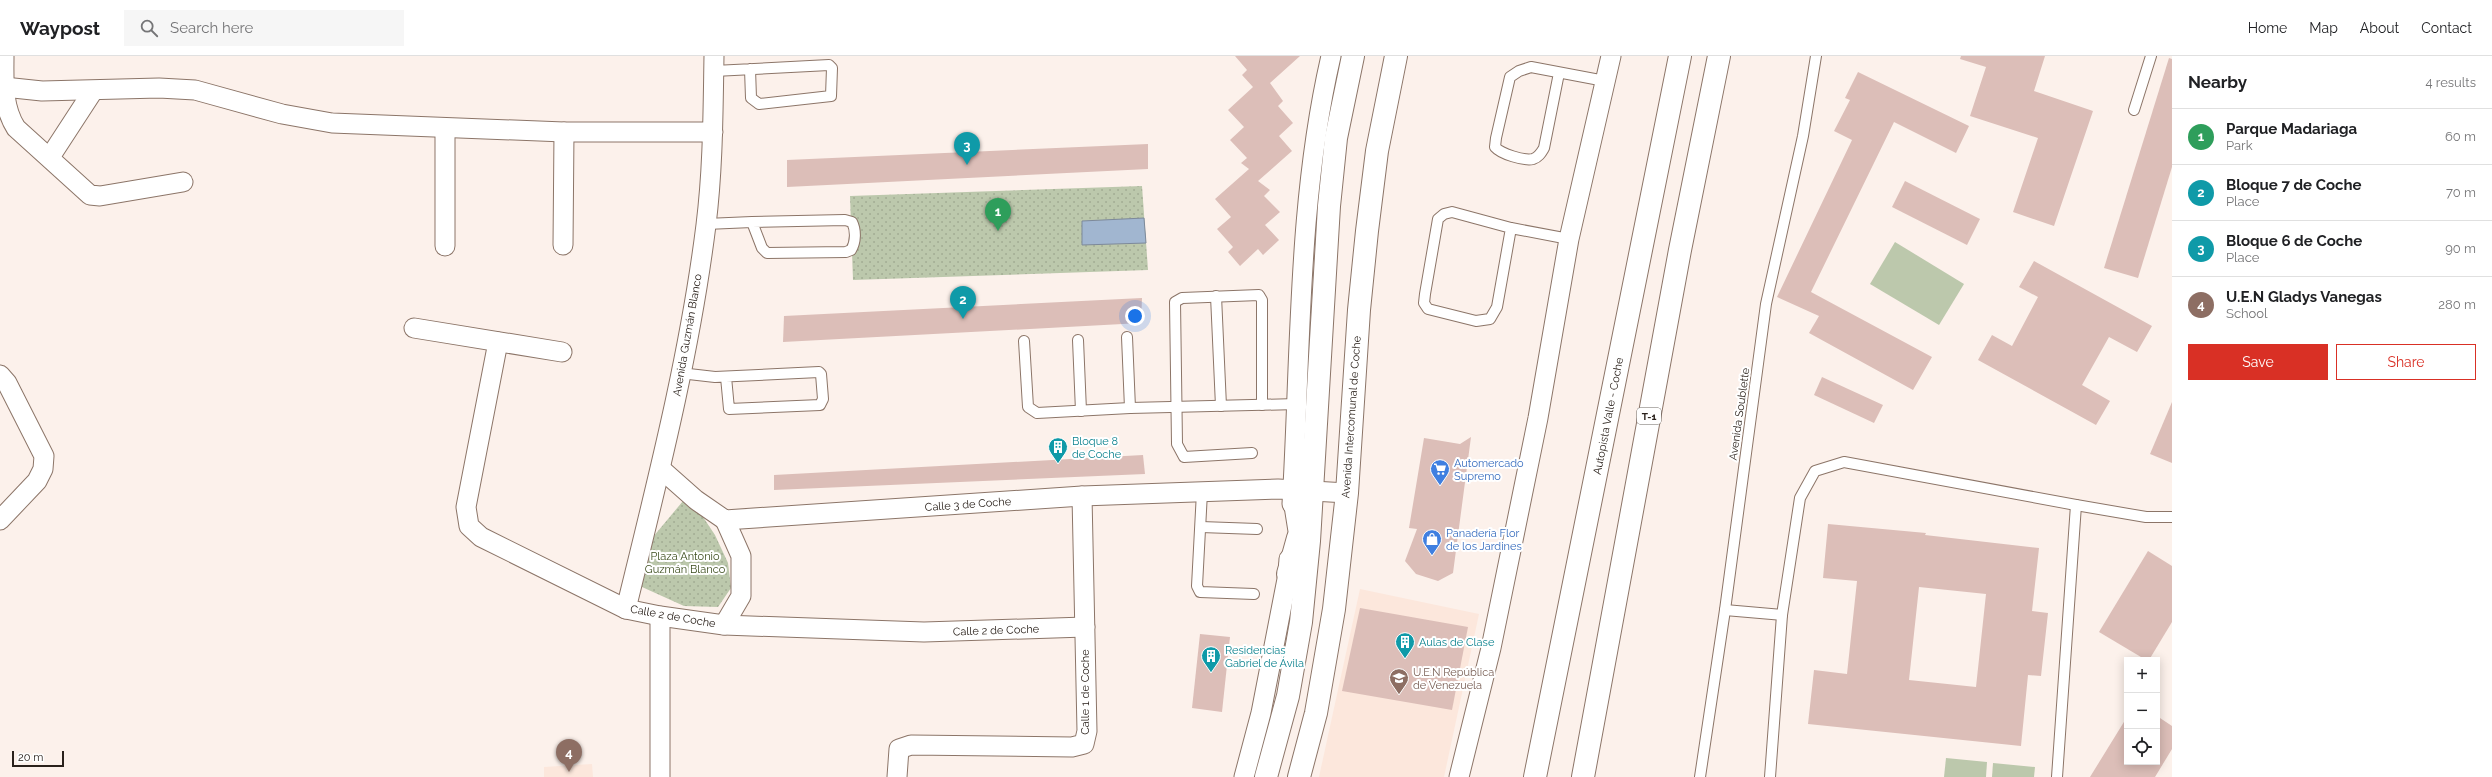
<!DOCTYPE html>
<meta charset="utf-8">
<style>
body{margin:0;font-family:Raleway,sans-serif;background:#f6f6f6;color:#202124}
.controls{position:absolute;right:12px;bottom:12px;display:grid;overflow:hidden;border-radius:0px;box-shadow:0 2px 10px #0003}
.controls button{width:36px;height:36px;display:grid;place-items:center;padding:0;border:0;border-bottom:1px solid #e0e0e0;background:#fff;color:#202124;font:20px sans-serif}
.scale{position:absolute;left:12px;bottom:10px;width:52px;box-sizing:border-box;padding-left:4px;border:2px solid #2a211b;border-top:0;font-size:11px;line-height:14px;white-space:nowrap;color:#2a211b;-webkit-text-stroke:3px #fff;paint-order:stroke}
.you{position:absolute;left:1135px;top:260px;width:14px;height:14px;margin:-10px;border:3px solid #fff;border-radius:50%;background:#1a73e8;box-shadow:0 0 0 6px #1a73e833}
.badge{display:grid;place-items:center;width:26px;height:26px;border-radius:50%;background:#d93025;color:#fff;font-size:13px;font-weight:700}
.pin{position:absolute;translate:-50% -33px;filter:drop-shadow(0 1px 2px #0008)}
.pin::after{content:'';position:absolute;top:21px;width:14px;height:12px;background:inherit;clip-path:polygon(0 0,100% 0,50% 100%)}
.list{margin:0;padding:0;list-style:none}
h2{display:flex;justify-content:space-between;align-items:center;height:52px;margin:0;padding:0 16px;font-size:17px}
h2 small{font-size:13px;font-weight:400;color:#757577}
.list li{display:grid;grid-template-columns:26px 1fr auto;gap:12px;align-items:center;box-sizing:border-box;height:56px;padding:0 16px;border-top:1px solid #e0e0e0}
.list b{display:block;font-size:15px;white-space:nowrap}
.list p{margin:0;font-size:13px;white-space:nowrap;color:#757577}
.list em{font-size:13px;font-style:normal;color:#757577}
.actions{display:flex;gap:8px;padding:12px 16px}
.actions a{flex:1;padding:9px 0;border:1px solid #d93025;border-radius:0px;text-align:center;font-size:14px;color:#d93025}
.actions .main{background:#d93025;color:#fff}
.icon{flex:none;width:22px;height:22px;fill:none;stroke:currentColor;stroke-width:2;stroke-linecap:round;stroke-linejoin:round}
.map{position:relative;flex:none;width:2172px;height:721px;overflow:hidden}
header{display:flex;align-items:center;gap:24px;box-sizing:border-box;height:56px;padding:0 20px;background:#fff;border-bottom:1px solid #e0e0e0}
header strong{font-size:19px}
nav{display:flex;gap:22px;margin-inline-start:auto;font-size:14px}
.search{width:280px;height:36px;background:#f6f6f6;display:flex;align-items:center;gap:10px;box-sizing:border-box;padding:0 14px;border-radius:0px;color:#757577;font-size:15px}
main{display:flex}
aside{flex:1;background:#fff}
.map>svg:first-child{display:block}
</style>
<header>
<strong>Waypost</strong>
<div class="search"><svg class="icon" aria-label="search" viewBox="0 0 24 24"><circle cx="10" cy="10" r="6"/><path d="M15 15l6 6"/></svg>Search here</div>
<nav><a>Home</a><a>Map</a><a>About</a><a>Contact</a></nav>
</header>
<main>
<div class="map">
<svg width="2172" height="721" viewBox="0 0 2172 721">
<defs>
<pattern id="grass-dots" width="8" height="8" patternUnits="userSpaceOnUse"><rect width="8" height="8" fill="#bcc8ac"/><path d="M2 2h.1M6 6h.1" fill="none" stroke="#a2ac93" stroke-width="1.8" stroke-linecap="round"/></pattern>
</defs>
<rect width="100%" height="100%" fill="#fcf1eb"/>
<g fill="#fce7dc">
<path d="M1360,533L1479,558L1444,721H1319Z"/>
<path d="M592,708L593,721H544V711Z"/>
</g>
<g fill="url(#grass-dots)">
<path d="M1142,130L1148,214L853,224L850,140Z"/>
<path d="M683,445L695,449L715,479L728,507L731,532L718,551L684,550L642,531L648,487Z"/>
</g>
<g fill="#bcc8ac">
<path d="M1895,186L1964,228L1939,269L1870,228Z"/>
<path d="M1946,702L1987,706L1986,721H1944Z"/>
<path d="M1993,707L2035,711L2034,721H1992Z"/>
</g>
<path fill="#a1b6d0" stroke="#7d899a" d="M1144,162L1146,187L1082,189V165Z"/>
<g fill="#dcbeb8" fill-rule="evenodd">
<path d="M1235,0H1300L1270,27L1283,45L1278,50L1293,67L1279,80L1292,95L1258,125L1270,134L1264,140L1280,156L1265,169L1279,184L1263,199L1258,193L1240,210L1228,196L1233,191L1217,173L1231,161L1215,143L1249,113L1241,107L1247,102L1230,84L1244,71L1228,54L1253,31L1242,19L1247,14Z"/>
<path d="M1961,0H2045L2034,35L2093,55L2054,170L2013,156L2038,82L1970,60L1986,11L1960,3Z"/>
<path d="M2169,2L2172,3V111L2138,222L2104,212Z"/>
<path d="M1858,16L1969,70L1956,97L1894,66L1811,236L1932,301L1913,334L1809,277L1819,260L1777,241L1852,84L1834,75L1850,44L1845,42Z"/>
<path d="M1148,88V113L787,131V104Z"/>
<path d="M1905,125L1980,163L1967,189L1892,151Z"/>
<path d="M2034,205L2152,270L2137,296L2109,281L2082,329L2110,345L2096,369L1978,304L1992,279L2012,290L2038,241L2019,231Z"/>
<path d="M1142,242L1141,267L783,286L784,260Z"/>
<path d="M1822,321L1883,349L1874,367L1814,339Z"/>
<path d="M2172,346V407L2150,398Z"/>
<path d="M1471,381L1453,517L1438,525L1416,518L1405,505L1417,473L1409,472L1424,382L1460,388Z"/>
<path d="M1143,399L1145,418L774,434V419Z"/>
<path d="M1828,468L1926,477L1925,479L2039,492L2032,555L2048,557L2041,620L2028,619L2021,690L1808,668L1814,614L1847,618L1857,525L1823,522ZM1919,531L1986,538L1976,631L1909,624Z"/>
<path d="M2148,495L2172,510V566L2149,604H2146L2099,576Z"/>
<path d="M1360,552L1468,571L1452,654L1342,635Z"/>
<path d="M1200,578L1230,581L1222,656L1192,652Z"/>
<path d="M2157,660L2172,670V693L2155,721H2090L2127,661V706H2157Z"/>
</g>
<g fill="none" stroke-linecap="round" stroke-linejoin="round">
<defs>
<g id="lane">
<path d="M714,15L829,9L832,12L831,40L759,48L751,42L750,13"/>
<path d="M1559,17L1544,92C1541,97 1539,101 1533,103C1524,105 1501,98 1495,91L1496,82L1510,21L1519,15L1531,11L1605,25"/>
<path d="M2134,54L2151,0"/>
<path d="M706,168L752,166L845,164L852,166C856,174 856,186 851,194L846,196L767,197L762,192L752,166"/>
<path d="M1511,172L1497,251L1490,263L1476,265L1428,253L1424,247L1425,238L1438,163L1444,158L1452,156L1511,172L1569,183"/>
<path d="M1216,240L1221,350"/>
<path d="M1127,281L1130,352"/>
<path d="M1078,284L1081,355"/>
<path d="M1024,285L1028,351L1037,357L1130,352L1297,348"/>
<path d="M680,317L715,321L819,316L821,318L823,343L820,349L729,353L726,321"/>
<path d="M1252,397L1184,401L1177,388L1175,246L1182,242L1259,239L1262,244V349"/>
<path d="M1202,436L1197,530L1200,536L1254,538"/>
<path d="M1201,471L1257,473"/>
<path d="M1725,554L1782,559"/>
<path d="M1700,721L1725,554L1766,248L1803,80L1816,0"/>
<path d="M1770,721L1782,559L1800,442L1815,415L1844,406L2076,449L2146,461H2172"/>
<path d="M2057,721L2076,449"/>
</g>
<g id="street">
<path d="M4,0C4,24 2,50 16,72L90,139L100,140L183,126"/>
<path d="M0,27L4,31L42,35L159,32L195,34L282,58L332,67L564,76H713"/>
<path d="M50,101L93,35"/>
<path d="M563,189L564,76"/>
<path d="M445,190V72"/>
<path d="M414,272L562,296"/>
<path d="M498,286L466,451L469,470L481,481L626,553L660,560L724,569L924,576L1085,571"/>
<path d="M0,319L7,327L44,400L43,413L37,425L0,464"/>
<path d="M661,413L696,444L725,464L1082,440L1278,433L1347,437"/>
<path d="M1292,448C1301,299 1297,147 1331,0"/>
<path d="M626,553C657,426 690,298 706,169C713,113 713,56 714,0"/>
<path d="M724,569L741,540V500L725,464"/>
<path d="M660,721V560"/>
<path d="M897,721L899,693L911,689L1072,691L1084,688L1087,675L1082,440"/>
<path d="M1244,721L1261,657L1288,518L1289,503"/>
<path d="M1459,721L1491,592L1538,362L1569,183L1611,0"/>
</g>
<g id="secondary">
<path d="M1293,434L1300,478"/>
<path d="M1288,518L1298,482"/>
<path d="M1266,721L1288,640L1301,566L1309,485L1329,150L1336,82L1353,0"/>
<path d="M1299,721L1316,657L1334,553L1347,437L1359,254L1367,175L1377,95L1396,0"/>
</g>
<g id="highway">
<path d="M1535,721L1680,0"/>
<path d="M1583,721L1680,194L1719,0"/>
</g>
</defs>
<use href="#lane" stroke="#8c7568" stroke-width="12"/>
<use href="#street" stroke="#8c7568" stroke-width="21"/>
<use href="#secondary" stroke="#8c7568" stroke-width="24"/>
<use href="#highway" stroke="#8c7568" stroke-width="24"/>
<use href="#lane" stroke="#fff" stroke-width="10"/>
<use href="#street" stroke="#fff" stroke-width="19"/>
<use href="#secondary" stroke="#fff" stroke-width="22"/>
<use href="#highway" stroke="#fff" stroke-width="22"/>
</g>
<defs>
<symbol id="building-pin" viewBox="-11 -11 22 30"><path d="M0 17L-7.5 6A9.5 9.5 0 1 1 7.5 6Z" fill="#0f9aa8" stroke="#fff"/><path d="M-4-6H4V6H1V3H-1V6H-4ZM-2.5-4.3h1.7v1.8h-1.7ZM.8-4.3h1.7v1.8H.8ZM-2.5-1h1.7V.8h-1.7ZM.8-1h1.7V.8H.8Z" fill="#fff"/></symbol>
<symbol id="supermarket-pin" viewBox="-11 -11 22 30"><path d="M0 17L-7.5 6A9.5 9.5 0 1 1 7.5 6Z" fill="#3f7fe0" stroke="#fff"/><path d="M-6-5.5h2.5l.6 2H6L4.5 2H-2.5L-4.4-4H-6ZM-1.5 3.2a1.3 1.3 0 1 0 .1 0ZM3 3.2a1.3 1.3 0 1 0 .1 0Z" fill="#fff"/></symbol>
<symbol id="shop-pin" viewBox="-11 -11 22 30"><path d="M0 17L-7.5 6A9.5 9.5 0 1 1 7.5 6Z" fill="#3f7fe0" stroke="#fff"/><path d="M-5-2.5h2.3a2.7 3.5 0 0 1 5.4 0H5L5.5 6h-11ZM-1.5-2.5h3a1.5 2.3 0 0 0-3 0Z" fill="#fff"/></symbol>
<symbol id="school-pin" viewBox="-11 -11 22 30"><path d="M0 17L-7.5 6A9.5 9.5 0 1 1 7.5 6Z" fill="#8d6e63" stroke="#fff"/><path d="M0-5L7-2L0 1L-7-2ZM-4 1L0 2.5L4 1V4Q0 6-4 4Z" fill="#fff"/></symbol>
</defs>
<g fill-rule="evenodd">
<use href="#building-pin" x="1047" y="380" width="22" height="30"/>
<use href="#supermarket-pin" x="1429" y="402" width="22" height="30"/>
<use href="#shop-pin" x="1421" y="472" width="22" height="30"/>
<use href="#building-pin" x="1394" y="575" width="22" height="30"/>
<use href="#building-pin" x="1200" y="589" width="22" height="30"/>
<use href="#school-pin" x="1388" y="611" width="22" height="30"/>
</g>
<g text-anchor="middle" stroke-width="4" stroke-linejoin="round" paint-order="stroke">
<rect fill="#fff" stroke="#6a645f" stroke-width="1" x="1637" y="352" width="24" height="16" rx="3"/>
<g font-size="10" font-weight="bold" fill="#2a211b">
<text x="1649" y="364">T-1</text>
</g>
<g font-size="11" fill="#2a211b" stroke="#fff">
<text transform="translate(687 279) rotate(-80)" y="4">Avenida Guzmán Blanco</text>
<text transform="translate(1739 358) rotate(-82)" y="4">Avenida Soublette</text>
<text transform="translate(1608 360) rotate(-79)" y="4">Autopista Valle - Coche</text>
<text transform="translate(1351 361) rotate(-86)" y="4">Avenida Intercomunal de Coche</text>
<text transform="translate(968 448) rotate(-4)" y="4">Calle 3 de Coche</text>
<text transform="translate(673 560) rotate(10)" y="4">Calle 2 de Coche</text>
<text transform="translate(996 574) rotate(-2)" y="4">Calle 2 de Coche</text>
<text transform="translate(1085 636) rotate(-90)" y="4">Calle 1 de Coche</text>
</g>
<g font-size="11" fill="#0d838f" stroke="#fff" text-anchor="start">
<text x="1072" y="389">Bloque 8<tspan x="1072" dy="13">de Coche</tspan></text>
<text x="1419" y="590">Aulas de Clase</text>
<text x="1225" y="598">Residencias<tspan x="1225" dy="13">Gabriel de Ávila</tspan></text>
</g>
<g font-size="11" fill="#366cbe" stroke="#fff" text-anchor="start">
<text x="1454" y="411">Automercado<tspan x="1454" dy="13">Supremo</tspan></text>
<text x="1446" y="481">Panadería Flor<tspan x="1446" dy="13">de los Jardines</tspan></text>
</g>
<g font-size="11" fill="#3a4b1b" stroke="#fff">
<text x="685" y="504">Plaza Antonio<tspan x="685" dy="13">Guzmán Blanco</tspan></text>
</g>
<g font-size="11" fill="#785e54" stroke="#fff" text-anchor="start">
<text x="1413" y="620">U.E.N República<tspan x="1413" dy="13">de Venezuela</tspan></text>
</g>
</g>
</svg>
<div class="controls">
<button>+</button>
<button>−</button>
<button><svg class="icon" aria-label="locate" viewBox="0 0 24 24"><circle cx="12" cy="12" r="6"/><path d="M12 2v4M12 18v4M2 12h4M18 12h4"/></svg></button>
</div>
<div class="scale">20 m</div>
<div class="you"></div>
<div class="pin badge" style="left:998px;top:175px;background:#2e9e5b">1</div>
<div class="pin badge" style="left:963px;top:263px;background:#0f9aa8">2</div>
<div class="pin badge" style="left:967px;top:109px;background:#0f9aa8">3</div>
<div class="pin badge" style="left:569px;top:716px;background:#8d6e63">4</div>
</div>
<aside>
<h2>Nearby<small>4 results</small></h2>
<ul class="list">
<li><span class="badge" style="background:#2e9e5b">1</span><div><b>Parque Madariaga</b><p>Park</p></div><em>60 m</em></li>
<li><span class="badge" style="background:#0f9aa8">2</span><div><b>Bloque 7 de Coche</b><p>Place</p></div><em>70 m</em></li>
<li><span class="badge" style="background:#0f9aa8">3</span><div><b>Bloque 6 de Coche</b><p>Place</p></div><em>90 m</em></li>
<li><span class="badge" style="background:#8d6e63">4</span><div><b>U.E.N Gladys Vanegas</b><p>School</p></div><em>280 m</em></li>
</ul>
<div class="actions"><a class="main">Save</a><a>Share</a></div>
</aside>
</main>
